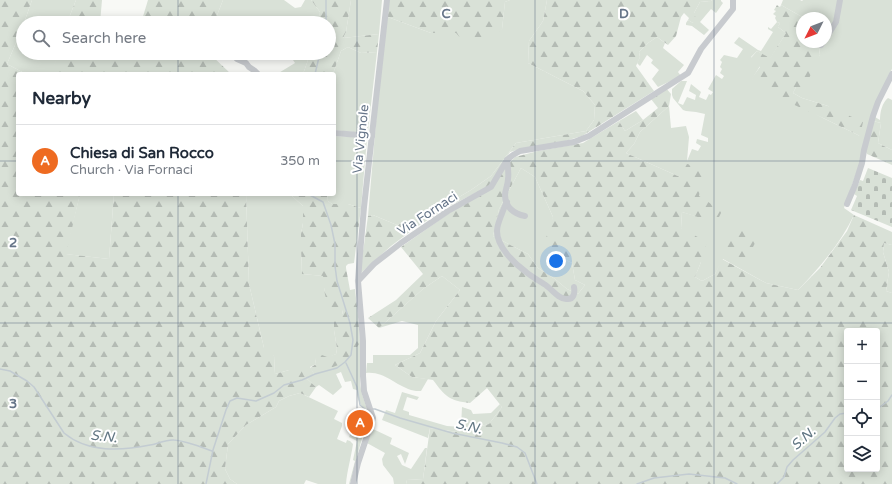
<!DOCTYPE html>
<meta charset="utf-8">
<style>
body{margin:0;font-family:"Varela Round",sans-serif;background:#f6f6f7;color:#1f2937}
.controls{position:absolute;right:12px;bottom:12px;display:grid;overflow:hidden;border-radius:4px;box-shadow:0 2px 10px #0003}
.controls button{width:36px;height:36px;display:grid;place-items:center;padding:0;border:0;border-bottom:1px solid #e0e1e3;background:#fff;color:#1f2937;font:20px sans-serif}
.compass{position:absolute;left:796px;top:12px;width:36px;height:36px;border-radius:50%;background:#fff;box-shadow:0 2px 10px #0003;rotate:228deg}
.you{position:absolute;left:556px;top:261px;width:14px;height:14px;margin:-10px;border:3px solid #fff;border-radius:50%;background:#1a73e8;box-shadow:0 0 0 6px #1a73e833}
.badge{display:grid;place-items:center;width:26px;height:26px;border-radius:50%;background:#ee6b21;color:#fff;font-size:13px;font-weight:700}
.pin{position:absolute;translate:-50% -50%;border:2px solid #fff;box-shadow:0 1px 4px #0006}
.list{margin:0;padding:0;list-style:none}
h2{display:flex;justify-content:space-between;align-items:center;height:52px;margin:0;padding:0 16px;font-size:17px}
h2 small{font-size:13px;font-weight:400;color:#747a83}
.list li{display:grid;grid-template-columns:26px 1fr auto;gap:12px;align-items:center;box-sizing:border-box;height:72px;padding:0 16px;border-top:1px solid #e0e1e3}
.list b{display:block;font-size:15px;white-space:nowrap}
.list p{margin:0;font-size:13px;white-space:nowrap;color:#747a83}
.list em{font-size:13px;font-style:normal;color:#747a83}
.icon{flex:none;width:22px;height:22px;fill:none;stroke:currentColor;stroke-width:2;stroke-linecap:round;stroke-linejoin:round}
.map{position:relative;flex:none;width:892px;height:484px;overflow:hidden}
.search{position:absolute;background:#fff;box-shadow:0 2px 10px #0003;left:16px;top:16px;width:320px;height:44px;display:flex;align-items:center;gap:10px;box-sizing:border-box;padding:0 14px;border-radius:22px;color:#747a83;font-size:15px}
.panel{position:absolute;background:#fff;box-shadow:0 2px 10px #0003;left:16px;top:72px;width:320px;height:124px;border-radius:4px}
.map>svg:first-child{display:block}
</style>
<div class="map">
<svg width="892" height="484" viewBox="0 0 892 484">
<defs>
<pattern id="forest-firs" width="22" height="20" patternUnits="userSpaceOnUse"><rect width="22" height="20" fill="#d9e1d7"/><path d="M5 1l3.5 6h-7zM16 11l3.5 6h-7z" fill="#b4bbb4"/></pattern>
<pattern id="cemetery-stones" width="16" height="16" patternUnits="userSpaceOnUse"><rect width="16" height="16" fill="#d9e1d7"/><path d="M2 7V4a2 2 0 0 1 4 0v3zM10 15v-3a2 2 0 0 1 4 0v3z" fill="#b4bbb4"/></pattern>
</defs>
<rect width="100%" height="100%" fill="#f8f9f6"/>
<g fill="#d9e1d7">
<path d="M32,0H76L67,23H24Z"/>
<path d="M223,0H284L295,8L301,7L305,0H311L320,12L319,23H214Z"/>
<path d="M351,0H382L379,34L343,38L346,32Z"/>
<path d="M510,0H547L543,21L529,41L528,63L583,91L595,105L594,120L586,131L516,143L491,176L471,190L432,213L397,225L373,215L368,216L385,16L431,33H456L502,29L505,2Z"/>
<path d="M712,0H721V1L723,3L716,13L711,9L700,22L709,30L704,35L692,26L686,25V23L688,20L693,23L694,13L700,2L711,1Z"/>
<path d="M783,0H800L802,1L803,0H892V69L887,78L859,165L844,208L854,215C840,244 820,267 798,290L766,283L723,259L715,274L702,281L695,277L701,262L681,228L682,212L716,222L699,197L680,177L626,153L634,144L640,132L669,106L671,128L686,126L689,137L687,161L692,149L698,151L701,146L696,143L697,139L708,142V138L701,135L705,114L696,112L686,111L683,110L673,98L672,95V89L681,81H687L678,103L683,105L687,97L695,100L696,95L689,91L691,84L701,92L699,97L706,100L709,94L711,95L713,92L708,89L716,75L722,79L724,76L720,73L722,69L720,67L722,62L720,60L724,55L737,58L743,49L734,43L739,37L758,50L761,51L773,32L768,29V27L771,29L777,22L780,23L778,27L786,33L770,59L757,51L751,57L760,66L752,79L823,118L860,136L828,106L802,98L793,93L796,87L820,55L819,48L817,42H826V18H804L781,5Z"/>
<path d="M23,26V53H59L52,72L57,74H26L7,64Z"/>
<path d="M657,37L665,43L663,48L684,65L678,72L681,76L658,87L652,79L659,70L651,63L653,60L647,55L640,66L637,63L640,57L639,52L648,43Z"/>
<path d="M348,47L361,53L377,52L368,131L363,133L334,130V74H333L341,51Z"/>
<path d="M281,53H308V60L303,74H277L295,63L291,57L284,59Z"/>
<path d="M888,98L892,100V150L878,143L881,123L873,121L875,117L880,120C880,112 882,103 888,98Z"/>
<path d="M636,111L643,120L625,131L619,121Z"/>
<path d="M334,136L367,138L361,208L348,204H332L328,201L327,194H334Z"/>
<path d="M521,168L535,177L553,217L550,252L572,263L575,280L585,285L578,294L567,289L555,279L538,268L528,254L493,236L499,209Z"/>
<path d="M80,194H114L109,259L65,254Z"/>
<path d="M246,194H283L292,196L303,206V223L301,234V249L302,274L324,276V288L326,298L342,310L343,315L334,330L337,349L336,354L327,358L315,359L316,364L310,367L314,374L360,341V384L362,394L367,409L363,408C358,400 357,399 357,390L353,389L351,381L345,382L341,372L336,374L342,387L333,395L319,385L316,387L304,376L289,370L275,374L274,356L264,348L249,284Z"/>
<path d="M884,243L892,245V293L886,291L889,272L883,252Z"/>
<path d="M442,276L460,290L436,321L420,353L395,365L412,377L428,379L421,391C418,391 414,391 411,390C395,385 384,371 366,373L367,363H373V355H410L418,348V325L402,321L379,328L423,289Z"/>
<path d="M402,392L419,397L417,400L407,397L403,410L409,412V415L447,426L461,427L462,407L471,410L473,414L491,413L500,404L502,407L489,424L458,432L430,428L428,438L382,420L386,410L395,413Z"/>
<path d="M300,393L338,411L334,419L342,423V426L337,439L346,443L347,440L350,441L353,444C351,458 347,471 346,484H318L306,480L304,484H237L230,479L225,469L228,444L246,425L276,407L279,401L289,396Z"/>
<path d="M355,428L364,432L359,449L350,484H349L355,461L353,460L357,441L349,437L352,430L354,431Z"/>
<path d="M373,429L392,438L390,444L409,453L405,464L401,454L397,456L402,465L411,469L425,448H427L423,479L407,480L406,484H394L393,478L383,465L382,459L385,453L367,443Z"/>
</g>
<g fill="url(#forest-firs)" fill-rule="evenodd">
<path d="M0,0H32L24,23H23V26L7,64L26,74H18V194H80L66,254L109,259L114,194H246L249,284L264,348H270L274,356L275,374L289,370H301L304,376L316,387L309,397L300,393L289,396L279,401L276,407L246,425L228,444L225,469L230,479L237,484H0Z"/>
<path d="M76,0H102L100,23H67Z"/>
<path d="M148,0H223L214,23H141Z"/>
<path d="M311,0H351L346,32L343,38L379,34L377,52L361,53L348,47L341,51L333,74H303L308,60V53H329V23H319L320,12Z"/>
<path d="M387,0H510L505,2L502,29L487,41H463L456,33H431L385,16Z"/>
<path d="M547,0H712L711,1L700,2L694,13L696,19L693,23L688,20L689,18L684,13L681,17L676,36L668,45L657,37L648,43L639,52L640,57L636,66L654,91L582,136L562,142L524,148L510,152L489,186L448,207L415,228L391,246L361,273L360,268L364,245L368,216L373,215L397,225L432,213L471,190L491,176L516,143L586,131L594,120L595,105L583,91L528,63L529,41L543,21Z"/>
<path d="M777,5L780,7L781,5L804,18H802V25L798,30L802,33V42H817L819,48L820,55L804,89L796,87L793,93L802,98L828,106L863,122L860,136L823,118L788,102L771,93L751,79L760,67L751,58L757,51L770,58L786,33L778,27L780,23L777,22L775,18L776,16L773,14L776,11L774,10Z"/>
<path d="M59,53H209L231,74H57L51,72Z"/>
<path d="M666,88L671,94L669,106L640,132L634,144L626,153L680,177L687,164L704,168L699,196L722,211L716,223L682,212L681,228L707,242L701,262L695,277L702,281L715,274L722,259L766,283L798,290L820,268L847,231L854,215L892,232V245L884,243L883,252L889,272L886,291L892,293V484H406L407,480L423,479L430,428L458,432L489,424L502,407L487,388L470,403C449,401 445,396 433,380L412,377L395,365L420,353L436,321L460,290L442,276L423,289L379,328L368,318L396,300L423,274L401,247L461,205L493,188L502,171L515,157L538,151L583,143L619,121L625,131L643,120L658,108L651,99ZM521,168L535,177L553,217L544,244L550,252L572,263L575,280L585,285L578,294L567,289L555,279L538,268L528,254L493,236L499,209ZM847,331H877V469H847Z"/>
<path d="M873,121L881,123L878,143L892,150V165L867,154L866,152Z"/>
<path d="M283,194H327L328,201L332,204H348L361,208L354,263L348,264L346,266V268L350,290L355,289L359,325L360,341L359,344L354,352L341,364L314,374L310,368L316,364L315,359L322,355L327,357L336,354L337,349L334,330V316L343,314L342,310L338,311C335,310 331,308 329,306C324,298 324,285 323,276L302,274L301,249V234L303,223V206L292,196Z"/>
<path d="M739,221L760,233L745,263L724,253Z"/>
</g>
<path fill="url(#cemetery-stones)" d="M868,168L892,178V227L851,210L857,196L854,194L860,180L863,181Z"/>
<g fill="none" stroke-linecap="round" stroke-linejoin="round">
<g stroke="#c3ccd2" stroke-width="1.5">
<path d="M326,0V23"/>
<path d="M315,74L320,53"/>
<path d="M346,363L357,387L360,405L366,410H368"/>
<path d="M0,369L10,371L27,381L34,387L64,433C88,453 121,451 150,445C158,444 166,439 174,440C187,441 201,447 212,451"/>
<path d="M371,409H375L400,418L452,433L502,443L517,447L525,453L537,484"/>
<path d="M877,409L888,401L892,395"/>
<path d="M206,484L213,450L226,410L230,401L237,398L256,401L274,393L284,385L302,380L315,374L337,368L345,362L351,355L353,340L350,323L337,281L335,266V244L331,225L323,202L308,194"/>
<path d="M637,484L654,478L689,474L725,478L737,484"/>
<path d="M777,484L784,477L787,467L793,460L825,432L835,418L840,414L847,413"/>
</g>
<g stroke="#c8cbcf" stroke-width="6">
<path d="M826,38L836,22L840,0"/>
<path d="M821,45L823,42"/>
<path d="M237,59L246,63L249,67L255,71L258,74"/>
<path d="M334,133L372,136"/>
<path d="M507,160C508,167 509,173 508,179C508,185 505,190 505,195C505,207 514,214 525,216"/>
<path d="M507,202C504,207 503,211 501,216C499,221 497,226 497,231C497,247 514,263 526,272C532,277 538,280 544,284C551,288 558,299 566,299C574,300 575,293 574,287"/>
<path d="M847,204L855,185L862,163L864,150L873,116L878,102L892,74"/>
<path d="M358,281L374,264L401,243L448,211L491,187L507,160L513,155L520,151L574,142L589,136L688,73L701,49L733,9V0"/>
<path d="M353,484L358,463L373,418L364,391L363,376V341L358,281L360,254L364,207L387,0"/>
</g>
</g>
<path fill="none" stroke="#667589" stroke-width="1" stroke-opacity="0.55" d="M178,0V23M357,0V484M535,0V484M714,0V484M178,53V74M0,161H18M334,161H892M178,194V484M0,323H892"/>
<g text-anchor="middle" stroke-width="4" stroke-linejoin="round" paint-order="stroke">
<g font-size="13" fill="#667589" stroke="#fff">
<text transform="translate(360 139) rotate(-84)" y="5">Via Vignole</text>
<text transform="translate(427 213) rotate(-33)" y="5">Via Fornaci</text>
</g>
<g font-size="14" font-style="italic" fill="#627784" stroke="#fff">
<text transform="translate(469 426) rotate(13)" y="5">S.N.</text>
<text transform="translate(104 436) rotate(6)" y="5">S.N.</text>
<text transform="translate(803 438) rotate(-41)" y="5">S.N.</text>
</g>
</g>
<g font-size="13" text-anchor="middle" font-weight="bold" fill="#667589" stroke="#fff" stroke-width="4" stroke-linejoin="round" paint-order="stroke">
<text x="446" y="18">C</text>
<text x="624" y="18">D</text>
<text x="13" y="247">2</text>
<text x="13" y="408">3</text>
</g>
</svg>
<div class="controls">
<button>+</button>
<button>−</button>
<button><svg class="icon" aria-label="locate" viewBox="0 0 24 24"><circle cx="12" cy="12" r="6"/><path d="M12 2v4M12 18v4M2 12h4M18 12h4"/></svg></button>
<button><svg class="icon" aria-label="layers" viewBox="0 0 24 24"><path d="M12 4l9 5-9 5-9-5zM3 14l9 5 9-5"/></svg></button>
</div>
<svg class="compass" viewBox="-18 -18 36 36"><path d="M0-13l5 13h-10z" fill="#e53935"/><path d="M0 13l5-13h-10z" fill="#747a83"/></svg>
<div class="you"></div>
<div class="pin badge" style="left:360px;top:423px">A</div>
<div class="search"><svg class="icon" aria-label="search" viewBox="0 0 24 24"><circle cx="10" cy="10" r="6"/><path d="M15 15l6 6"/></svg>Search here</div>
<section class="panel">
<h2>Nearby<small></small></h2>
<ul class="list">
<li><span class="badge">A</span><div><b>Chiesa di San Rocco</b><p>Church · Via Fornaci</p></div><em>350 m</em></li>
</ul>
</section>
</div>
